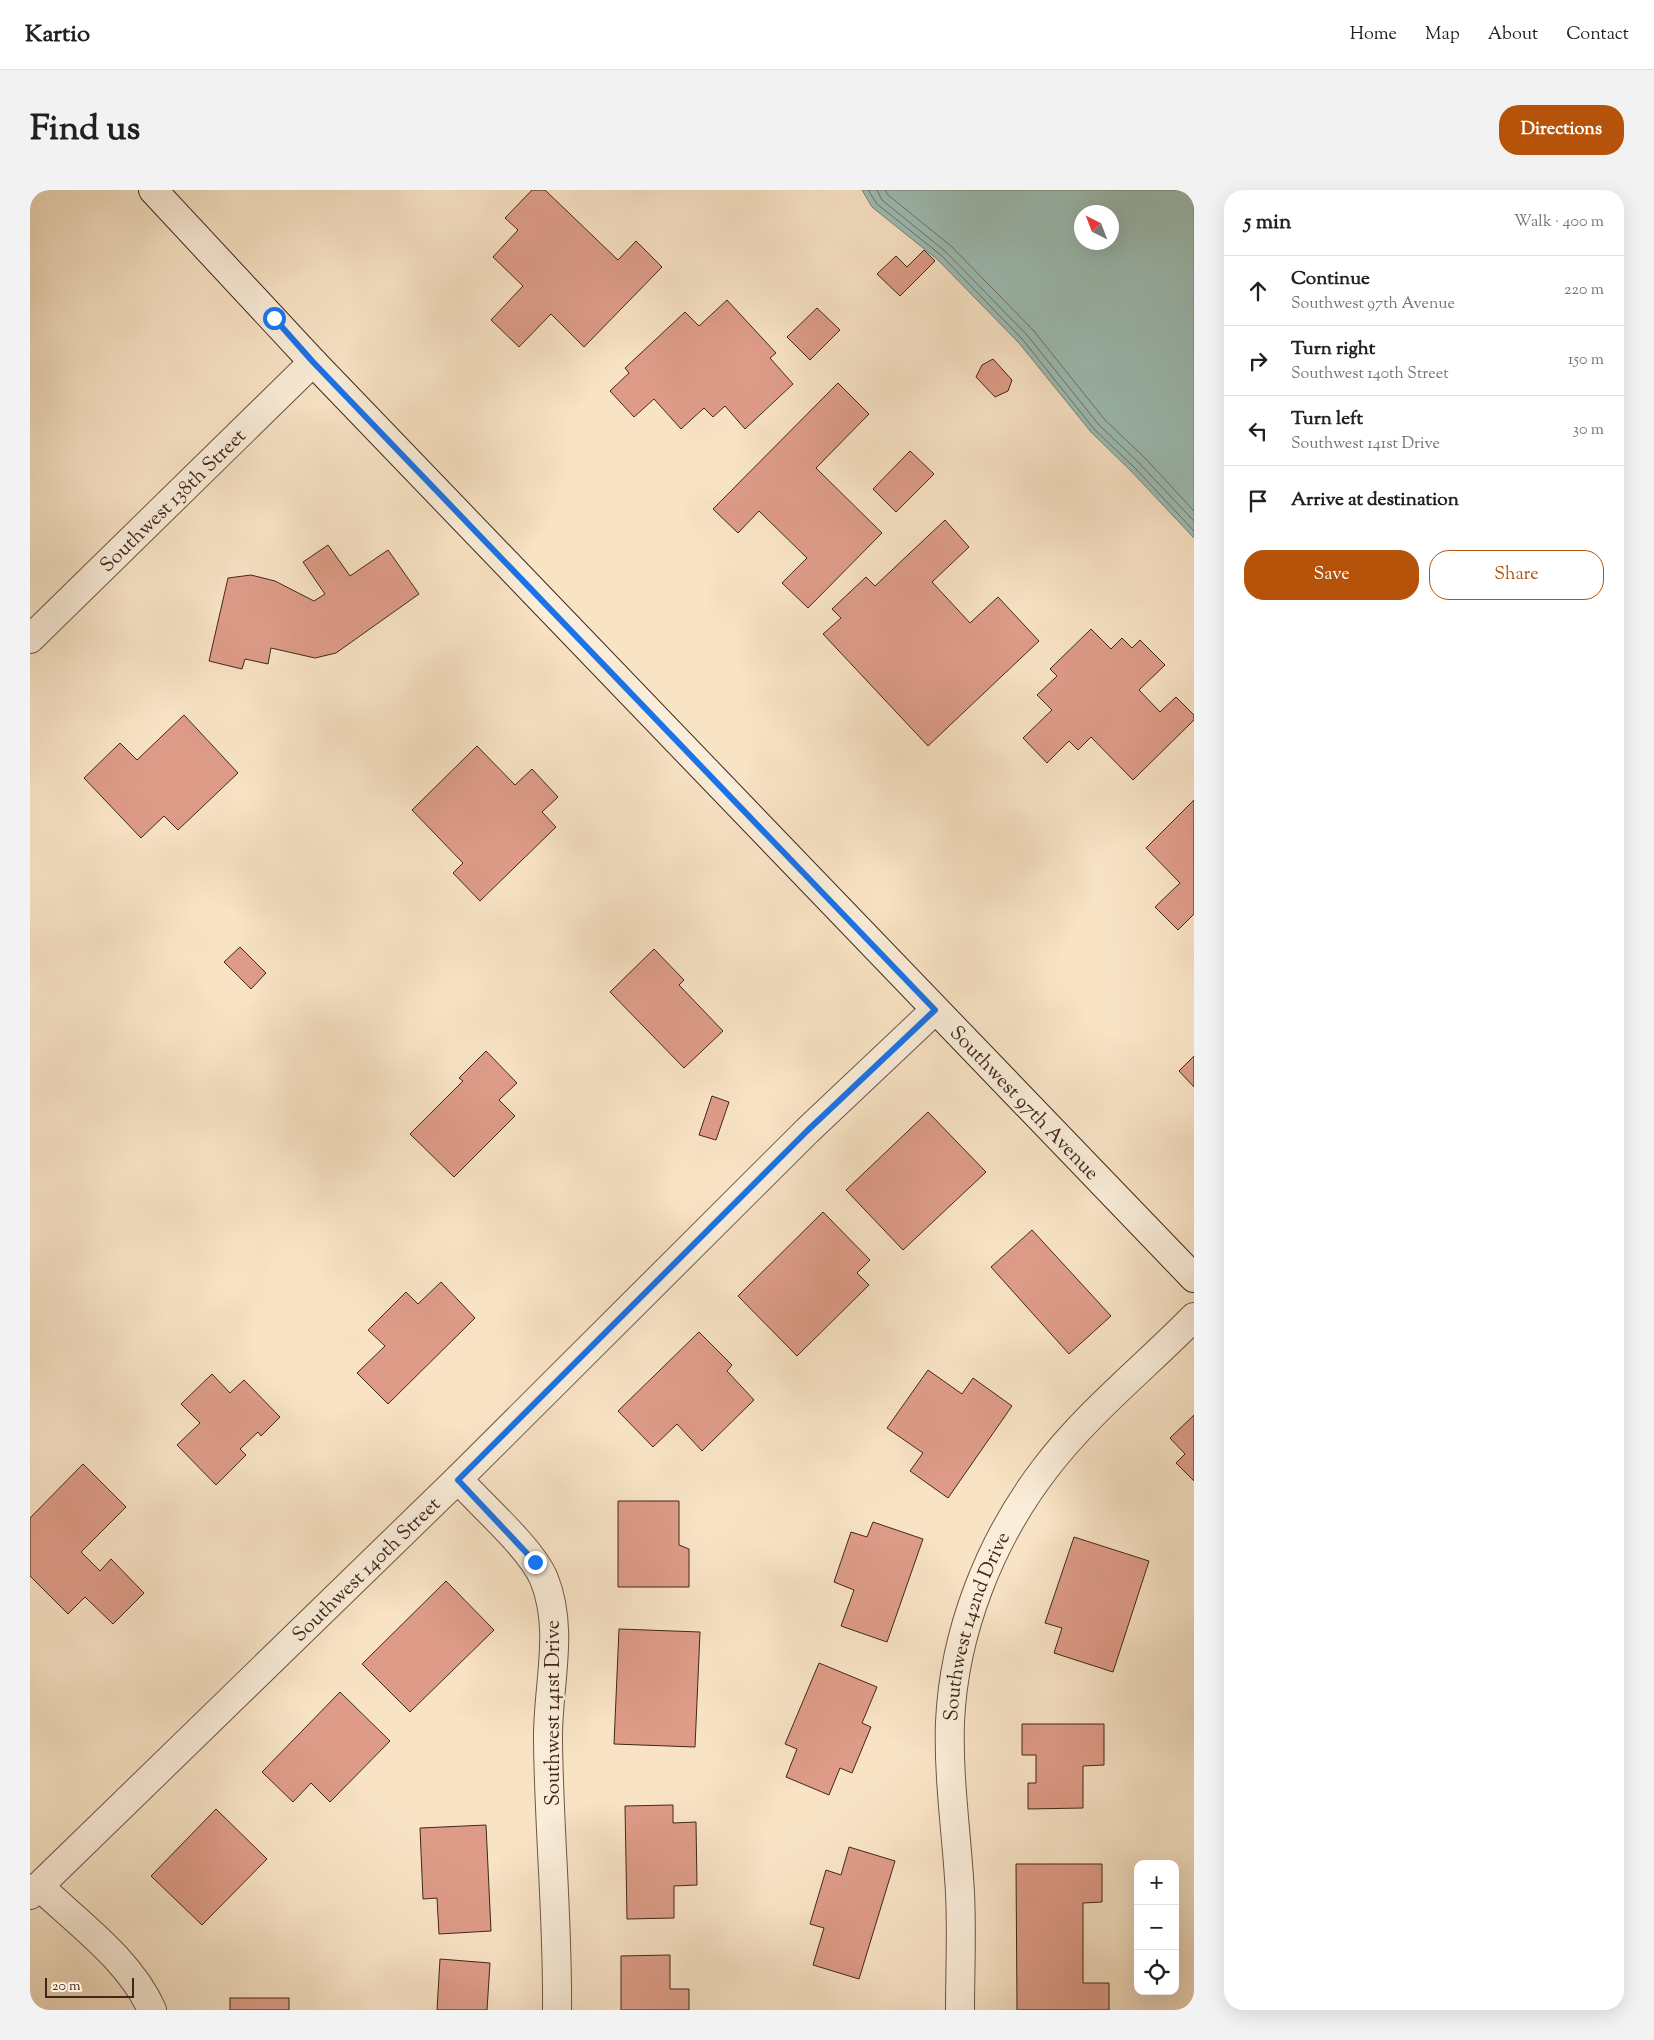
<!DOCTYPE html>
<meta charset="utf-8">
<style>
body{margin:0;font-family:"Sorts Mill Goudy",serif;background:#f2f2f2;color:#202124}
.controls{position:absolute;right:15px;bottom:15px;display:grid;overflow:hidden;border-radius:10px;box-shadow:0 5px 20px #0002}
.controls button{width:45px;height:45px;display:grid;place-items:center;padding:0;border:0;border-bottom:1px solid #e0e0e0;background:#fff;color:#202124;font:25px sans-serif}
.compass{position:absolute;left:1044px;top:15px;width:45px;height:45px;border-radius:50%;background:#fff;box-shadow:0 5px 20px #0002;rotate:318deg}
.scale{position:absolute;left:15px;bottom:12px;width:89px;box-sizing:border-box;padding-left:5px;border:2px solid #422719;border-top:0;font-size:14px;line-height:18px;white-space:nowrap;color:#422719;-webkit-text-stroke:4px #faedd9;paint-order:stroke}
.stop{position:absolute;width:15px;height:15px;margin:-11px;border:4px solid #1a73e8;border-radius:50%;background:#fff}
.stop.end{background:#1a73e8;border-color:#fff;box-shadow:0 1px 5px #0008}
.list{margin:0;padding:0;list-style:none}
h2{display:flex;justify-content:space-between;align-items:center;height:65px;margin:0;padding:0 20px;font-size:21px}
h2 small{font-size:16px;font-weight:400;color:#757577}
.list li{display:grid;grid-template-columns:32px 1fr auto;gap:15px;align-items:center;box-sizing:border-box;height:70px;padding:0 20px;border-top:1px solid #e0e0e0}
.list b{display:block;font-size:19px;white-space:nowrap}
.list p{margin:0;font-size:16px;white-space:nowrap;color:#757577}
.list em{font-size:16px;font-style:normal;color:#757577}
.actions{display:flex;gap:10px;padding:15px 20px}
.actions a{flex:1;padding:11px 0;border:1px solid #b45309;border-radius:20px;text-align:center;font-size:18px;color:#b45309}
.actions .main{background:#b45309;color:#fff}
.icon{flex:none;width:28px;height:28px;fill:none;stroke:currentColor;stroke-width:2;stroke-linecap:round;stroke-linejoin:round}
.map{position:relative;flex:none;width:1164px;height:1820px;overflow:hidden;border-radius:20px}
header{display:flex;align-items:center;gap:30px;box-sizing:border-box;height:70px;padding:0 25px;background:#fff;border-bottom:1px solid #e0e0e0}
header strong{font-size:24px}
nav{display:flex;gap:28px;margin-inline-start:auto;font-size:18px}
.intro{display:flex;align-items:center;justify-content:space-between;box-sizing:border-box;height:120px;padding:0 30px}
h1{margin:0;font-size:35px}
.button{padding:12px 22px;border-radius:20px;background:#b45309;color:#fff;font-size:18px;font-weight:700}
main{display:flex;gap:30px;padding:0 30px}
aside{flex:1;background:#fff;border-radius:20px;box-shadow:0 5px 20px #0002}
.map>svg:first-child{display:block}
</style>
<header>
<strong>Kartio</strong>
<nav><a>Home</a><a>Map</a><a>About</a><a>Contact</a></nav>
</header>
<div class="intro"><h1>Find us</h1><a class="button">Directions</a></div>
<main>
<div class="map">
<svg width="1164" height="1820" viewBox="0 0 1164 1820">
<rect width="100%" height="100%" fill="#f8e3c5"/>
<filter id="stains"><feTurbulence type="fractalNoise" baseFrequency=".004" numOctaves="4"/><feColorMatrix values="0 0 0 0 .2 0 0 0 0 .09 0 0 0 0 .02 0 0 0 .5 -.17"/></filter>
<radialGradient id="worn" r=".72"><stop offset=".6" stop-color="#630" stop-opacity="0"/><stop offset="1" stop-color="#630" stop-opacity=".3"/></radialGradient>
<path fill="#9dbeb5" stroke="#798277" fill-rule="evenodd" d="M832,0H1164V348L1101,281L1061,242L989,153L908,70L842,17ZM1052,22H1082V52H1052Z"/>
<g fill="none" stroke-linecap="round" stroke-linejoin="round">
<g stroke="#707267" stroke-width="1">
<path d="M838,0L847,14L912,66L993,150L1064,239L1105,278L1164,341"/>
<path d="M847,0L852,10L916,62L997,145L1069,235L1109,273L1164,331"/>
<path d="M855,0L858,5L921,56L1003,140L1075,230L1115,268L1164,321"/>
</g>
</g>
<g fill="#de9c88" stroke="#422719">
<path d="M502,0H515L588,70L606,51L632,77L554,157L521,124L489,157L461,130L493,96L463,67L488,40L475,28Z"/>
<path d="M894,60L905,71L870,106L847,84L866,66L877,77Z"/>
<path d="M697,110L746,163L740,168L763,194L715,239L695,216L683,227L674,218L651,239L624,209L604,227L580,201L599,183L595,178L655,122L669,136Z"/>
<path d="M787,118L810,140L780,170L757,147Z"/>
<path d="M963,169L982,190L978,201L965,207L946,187L952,175Z"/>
<path d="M808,193L839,224L786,278L852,343L778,418L752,393L777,368L729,321L708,343L683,319Z"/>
<path d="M880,261L904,284L866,322L843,299Z"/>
<path d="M915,330L939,357L902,392L940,433L968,407L1009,451L898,556L793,444L811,428L802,419L836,387L845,396Z"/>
<path d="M298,355L320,386L358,360L389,404L306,463L285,468L241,458L238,474L215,469L212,479L179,471L198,388L221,385L245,391L284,411L295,404L273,372Z"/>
<path d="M1061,439L1081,459L1092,448L1102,458L1110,450L1135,475L1109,500L1130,522L1146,507L1164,525V530L1103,590L1061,547L1048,560L1039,551L1017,573L993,548L1022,520L1007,505L1027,486L1020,479Z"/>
<path d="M154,525L208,583L148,640L134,626L111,648L54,588L90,553L107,570Z"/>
<path d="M447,556L485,595L502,579L528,607L512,622L526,637L450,711L423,683L433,673L382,620Z"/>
<path d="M1164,610V724L1148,740L1125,717L1150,693L1116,658Z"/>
<path d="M210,757L236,783L221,799L194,772Z"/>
<path d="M624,759L654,790L649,795L693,841L654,878L580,802Z"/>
<path d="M456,861L487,893L469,910L485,926L424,987L380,944L433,891L429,888Z"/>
<path d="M1164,866V897L1149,881Z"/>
<path d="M682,906L699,912L686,950L669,945Z"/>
<path d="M898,922L956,982L873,1060L816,1000Z"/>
<path d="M793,1022L840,1070L827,1083L839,1095L767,1166L708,1106Z"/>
<path d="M1002,1040L1081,1126L1039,1164L961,1077Z"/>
<path d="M411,1092L445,1128L358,1214L327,1183L355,1156L338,1140L376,1102L388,1114Z"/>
<path d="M669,1142L702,1175L697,1181L724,1210L672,1261L647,1234L623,1257L588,1221Z"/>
<path d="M898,1180L932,1204L943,1188L982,1216L918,1308L880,1281L893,1263L857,1238Z"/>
<path d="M182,1184L200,1203L214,1190L250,1227L231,1246L228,1242L210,1259L216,1265L186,1295L147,1255L170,1233L151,1214Z"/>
<path d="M1164,1225V1291L1146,1273L1155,1264L1140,1248Z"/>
<path d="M53,1274L96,1317L51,1362L70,1381L81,1369L114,1403L83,1434L55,1407L38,1424L0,1386V1328Z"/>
<path d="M588,1311H649V1355L659,1359V1397H588Z"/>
<path d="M843,1332L893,1349L857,1452L811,1436L824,1400L804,1392L821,1342L837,1347Z"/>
<path d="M1044,1347L1119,1371L1083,1482L1024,1463L1032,1438L1015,1433Z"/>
<path d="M416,1391L464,1440L380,1522L332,1474Z"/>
<path d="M589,1439L670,1442L665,1557L584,1554Z"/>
<path d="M789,1473L847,1497L832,1533L841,1537L822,1583L810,1578L799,1605L756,1587L767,1559L755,1554Z"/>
<path d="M310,1502L360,1551L300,1612L281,1593L263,1612L232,1582Z"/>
<path d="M992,1534H1074V1575L1053,1576V1618L998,1619V1593H1006V1565H992Z"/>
<path d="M643,1615V1633L666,1632L667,1695L644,1696V1728L597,1729L595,1616Z"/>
<path d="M186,1619L237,1669L172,1735L121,1686Z"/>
<path d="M456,1635L461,1741L409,1744L407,1708L393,1709L390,1638Z"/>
<path d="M819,1657L865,1671L829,1789L783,1775L794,1738L780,1734L796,1680L811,1685Z"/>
<path d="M986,1674H1072V1712L1053,1713V1793H1079V1820H987Z"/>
<path d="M640,1765V1799H659V1820H591V1766Z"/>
<path d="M410,1769L460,1773L457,1820H407Z"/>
<rect x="200" y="1808" width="59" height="12"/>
</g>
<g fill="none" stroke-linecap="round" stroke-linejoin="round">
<defs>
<g id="street">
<path id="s1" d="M0,449L283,172"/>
<path d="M428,1289C452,1316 501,1358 514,1389C535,1441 517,1497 518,1551C519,1641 528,1730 527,1820"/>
<path d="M9,1696C48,1733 100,1770 122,1820"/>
<path id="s2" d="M0,1705L428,1289L777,941L905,820"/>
<path id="s3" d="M930,1820C930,1781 932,1742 930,1703C927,1646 918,1589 920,1532C924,1442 960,1351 1014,1280C1057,1223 1114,1178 1164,1127"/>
</g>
<g id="secondary">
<path id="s4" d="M123,0L283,172L1164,1088"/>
</g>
</defs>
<use href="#street" stroke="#705644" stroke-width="30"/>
<use href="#secondary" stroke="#422719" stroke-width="30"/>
<use href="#street" stroke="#faedd9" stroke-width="28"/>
<use href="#secondary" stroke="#faedd9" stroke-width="28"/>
</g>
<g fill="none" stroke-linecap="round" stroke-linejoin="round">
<path stroke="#1a73e8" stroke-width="6" d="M244,128L283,172L905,820L777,941L428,1290L505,1372"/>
</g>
<g text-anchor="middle" stroke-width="5" stroke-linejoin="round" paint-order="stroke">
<g font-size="20" fill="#422719" stroke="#faedd9">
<text dy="7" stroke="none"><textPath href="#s1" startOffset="199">Southwest 138th Street</textPath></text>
<text dy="7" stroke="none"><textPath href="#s4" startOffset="1262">Southwest 97th Avenue</textPath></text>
<text dy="7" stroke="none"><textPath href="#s2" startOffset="468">Southwest 140th Street</textPath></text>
<text dy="7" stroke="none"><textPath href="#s3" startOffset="388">Southwest 142nd Drive</textPath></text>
<text transform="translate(522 1523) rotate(-90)" y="7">Southwest 141st Drive</text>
</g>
</g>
<rect width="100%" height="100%" filter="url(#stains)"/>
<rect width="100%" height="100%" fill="url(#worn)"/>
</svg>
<div class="controls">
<button>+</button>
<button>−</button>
<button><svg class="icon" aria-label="locate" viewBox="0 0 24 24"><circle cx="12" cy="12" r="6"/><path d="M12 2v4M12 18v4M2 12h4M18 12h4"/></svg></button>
</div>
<svg class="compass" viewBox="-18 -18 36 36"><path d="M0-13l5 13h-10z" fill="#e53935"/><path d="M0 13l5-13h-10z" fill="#757577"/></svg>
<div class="scale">20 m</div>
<div class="stop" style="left:244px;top:128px"></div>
<div class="stop end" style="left:505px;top:1372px"></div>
</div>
<aside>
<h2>5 min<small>Walk · 400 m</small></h2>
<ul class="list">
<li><svg class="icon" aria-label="ahead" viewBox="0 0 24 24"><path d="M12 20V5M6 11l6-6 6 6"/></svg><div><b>Continue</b><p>Southwest 97th Avenue</p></div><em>220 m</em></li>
<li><svg class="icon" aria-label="right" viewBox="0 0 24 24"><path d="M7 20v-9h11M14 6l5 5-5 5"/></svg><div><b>Turn right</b><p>Southwest 140th Street</p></div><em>150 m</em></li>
<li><svg class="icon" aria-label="left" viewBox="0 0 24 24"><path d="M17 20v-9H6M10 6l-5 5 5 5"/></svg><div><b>Turn left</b><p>Southwest 141st Drive</p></div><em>30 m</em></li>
<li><svg class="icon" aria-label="arrive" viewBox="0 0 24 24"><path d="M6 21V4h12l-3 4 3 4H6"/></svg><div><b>Arrive at destination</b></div></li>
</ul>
<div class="actions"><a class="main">Save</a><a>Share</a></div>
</aside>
</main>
